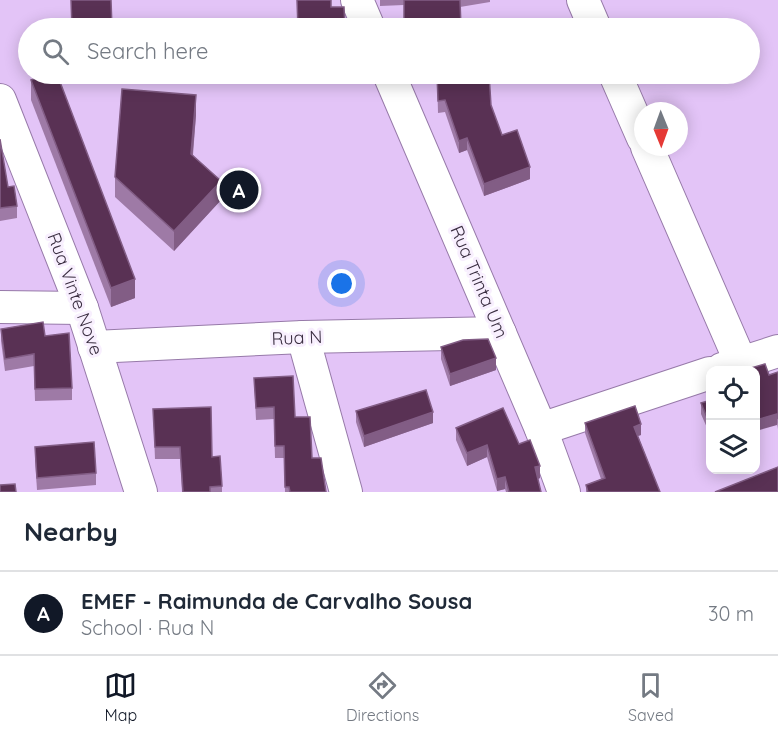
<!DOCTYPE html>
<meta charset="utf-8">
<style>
body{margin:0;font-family:Quicksand,sans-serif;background:#f6f6f7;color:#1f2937}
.controls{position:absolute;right:18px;bottom:18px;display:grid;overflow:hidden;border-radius:12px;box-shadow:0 3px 15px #0003}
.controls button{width:54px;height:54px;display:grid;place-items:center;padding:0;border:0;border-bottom:2px solid #e0e1e3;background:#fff;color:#1f2937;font:30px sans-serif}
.compass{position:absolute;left:634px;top:102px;width:54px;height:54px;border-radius:50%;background:#fff;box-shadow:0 3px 15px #0003;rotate:179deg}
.you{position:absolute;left:342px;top:284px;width:21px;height:21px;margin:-15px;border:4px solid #fff;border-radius:50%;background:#1a73e8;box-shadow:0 0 0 9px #1a73e833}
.badge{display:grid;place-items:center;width:39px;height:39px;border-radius:50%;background:#111827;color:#fff;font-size:20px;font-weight:700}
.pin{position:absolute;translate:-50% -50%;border:3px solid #fff;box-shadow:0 2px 6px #0006}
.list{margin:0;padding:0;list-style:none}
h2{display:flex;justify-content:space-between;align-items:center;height:78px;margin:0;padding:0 24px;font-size:26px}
h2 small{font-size:20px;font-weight:400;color:#747a83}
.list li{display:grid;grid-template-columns:39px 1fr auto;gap:18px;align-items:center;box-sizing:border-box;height:84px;padding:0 24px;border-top:2px solid #e0e1e3}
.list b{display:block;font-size:22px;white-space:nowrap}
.list p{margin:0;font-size:20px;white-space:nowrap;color:#747a83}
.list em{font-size:20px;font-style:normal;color:#747a83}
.icon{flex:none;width:33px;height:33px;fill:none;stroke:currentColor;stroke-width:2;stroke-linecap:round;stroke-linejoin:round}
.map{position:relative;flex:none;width:778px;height:492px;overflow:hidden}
.search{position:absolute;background:#fff;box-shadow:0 3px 15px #0003;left:18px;right:18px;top:18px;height:66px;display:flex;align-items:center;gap:15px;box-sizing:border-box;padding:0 21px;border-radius:33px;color:#747a83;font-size:22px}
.sheet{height:162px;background:#fff}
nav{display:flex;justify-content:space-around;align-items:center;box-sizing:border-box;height:84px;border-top:2px solid #e0e1e3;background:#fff;font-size:16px;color:#747a83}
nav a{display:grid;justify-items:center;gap:3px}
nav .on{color:#111827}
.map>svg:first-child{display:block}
</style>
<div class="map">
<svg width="778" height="492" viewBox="0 0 778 492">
<rect width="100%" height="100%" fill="#e3c4f7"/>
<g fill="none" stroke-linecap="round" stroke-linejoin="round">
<defs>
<g id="street">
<path d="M357,0L369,28"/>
<path d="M583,0L595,28"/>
<path d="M389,74L541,429L564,492"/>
<path d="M615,74L643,138"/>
<path d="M0,100L82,308L141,492"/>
<path d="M647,147L741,363"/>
<path d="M0,307L82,308"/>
<path d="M303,337L346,492"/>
<path d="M94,347L303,337L500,333"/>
<path d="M722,369L778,351"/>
<path d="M541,429L710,373"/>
</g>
</defs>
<use href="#street" stroke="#977aa9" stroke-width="34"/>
<use href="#street" stroke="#fff" stroke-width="32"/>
</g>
<g fill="#9e7aa6">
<path d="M380,0H490V2L460,7L404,5L380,6Z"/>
<path d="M431,74H489L491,105L502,135L530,179L484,196L467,150L459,153L445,112L438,113L437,74Z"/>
<path d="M31,80L135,298L111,307L31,100Z"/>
<path d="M196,115L193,155L221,200L174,251L115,197V177Z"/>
<path d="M0,139L8,187L17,206V218L0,221Z"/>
<path d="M1,329L45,336L72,388V400L35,401L34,366L5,371L1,341Z"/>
<path d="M441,347L496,370L450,386L441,359Z"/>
<path d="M778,372V429L769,375Z"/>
<path d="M254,378L295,417L326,492H285L284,458H275L274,419L256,420Z"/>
<path d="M711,400V437L701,414V403Z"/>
<path d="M153,409L212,457L222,486V492H182L180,459H155Z"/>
<path d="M356,411L433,423L364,447L356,422Z"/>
<path d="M585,423L641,435L638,436L660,492H586V485L601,479L585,433Z"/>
<path d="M456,428L519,444L540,478L538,479L541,492H506L505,489L497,491L487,457L467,466L456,440Z"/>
<path d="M35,447L96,473V485L37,490L35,460Z"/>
</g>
<g fill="#825d85">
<path d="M196,95V115L191,173V154Z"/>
<path d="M467,138V150L459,153V141Z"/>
<path d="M530,167V179L484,196V184Z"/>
<path d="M221,181V200L174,251V231Z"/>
<path d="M135,279V298L111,307V288Z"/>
<path d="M496,358V370L450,386V374Z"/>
<path d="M433,412V423L364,447V436Z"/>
<path d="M777,414V425L756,431V420Z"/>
<path d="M641,424V435L634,437V427Z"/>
<path d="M487,445V457L467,466V453Z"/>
<path d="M540,466V478L535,480V467Z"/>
<path d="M505,477V489L497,491V479Z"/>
</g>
<g fill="#593154" stroke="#825d85" stroke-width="1.5">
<path d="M71,0H111L112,28H72Z"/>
<path d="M297,0H331V7H344L345,28H298Z"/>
<path d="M404,0H460L461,28H404Z"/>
<path d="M49,74H57L135,279L111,288L31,80Z"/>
<path d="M437,74H489L491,105L502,135L517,130L530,167L484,184L467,138L459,141L445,100L438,101Z"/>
<path d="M122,89L196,95L191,154L221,181L174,231L115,177Z"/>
<path d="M0,139L8,187L14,186L17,206L0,208Z"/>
<path d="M43,322L45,336L69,333L72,388L35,389L34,354L5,359L1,329Z"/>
<path d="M488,339L496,358L450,374L441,347L463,340Z"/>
<path d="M765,364L769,375L778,372V419L777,414L756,420V370H744Z"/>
<path d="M293,376L295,417H310L312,458H321L326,492H290L289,487H285L284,446H275L274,407L256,408L254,378Z"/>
<path d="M426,390L433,412L364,436L356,411Z"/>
<path d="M711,400V427L701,403Z"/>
<path d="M635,406L641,424L634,427L660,492H588L586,485L605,478L585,423Z"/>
<path d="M211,407L212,457L220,456L222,486L210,487V492H183L180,447H155L153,409Z"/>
<path d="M503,408L519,444L530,440L540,466L535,467L541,492H509L505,477L497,479L487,445L467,453L456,428Z"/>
<path d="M94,442L96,473L37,478L35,447Z"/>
<path d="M778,467V492H715Z"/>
<path d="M15,484L16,492H0V485Z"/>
</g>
<g text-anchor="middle" stroke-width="6" stroke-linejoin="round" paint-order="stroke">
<g font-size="18" fill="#3a2e41" stroke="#f8effe">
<text transform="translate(479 282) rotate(67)" y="6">Rua Trinta Um</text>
<text transform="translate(75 294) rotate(70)" y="6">Rua Vinte Nove</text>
<text transform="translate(297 338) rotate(-2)" y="6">Rua N</text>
</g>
</g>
</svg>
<div class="controls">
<button><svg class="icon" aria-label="locate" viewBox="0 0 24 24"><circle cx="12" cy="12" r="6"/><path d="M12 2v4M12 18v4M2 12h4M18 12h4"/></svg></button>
<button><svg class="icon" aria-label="layers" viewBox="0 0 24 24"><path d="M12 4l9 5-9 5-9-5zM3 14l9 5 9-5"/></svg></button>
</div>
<svg class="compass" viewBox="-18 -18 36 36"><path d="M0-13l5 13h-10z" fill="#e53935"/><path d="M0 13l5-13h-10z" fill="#747a83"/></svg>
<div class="you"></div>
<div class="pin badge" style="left:239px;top:190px">A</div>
<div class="search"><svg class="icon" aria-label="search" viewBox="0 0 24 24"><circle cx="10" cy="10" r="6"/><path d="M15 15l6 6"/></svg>Search here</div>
</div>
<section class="sheet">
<h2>Nearby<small></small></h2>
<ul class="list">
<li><span class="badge">A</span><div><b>EMEF - Raimunda de Carvalho Sousa</b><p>School · Rua N</p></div><em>30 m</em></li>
</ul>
</section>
<nav>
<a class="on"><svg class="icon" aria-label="map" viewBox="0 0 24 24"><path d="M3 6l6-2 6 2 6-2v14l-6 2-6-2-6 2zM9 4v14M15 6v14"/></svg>Map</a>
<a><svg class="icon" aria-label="directions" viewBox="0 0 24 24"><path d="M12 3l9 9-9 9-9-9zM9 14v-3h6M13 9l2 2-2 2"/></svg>Directions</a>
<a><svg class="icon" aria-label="saved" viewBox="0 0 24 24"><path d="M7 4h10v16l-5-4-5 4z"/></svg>Saved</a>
</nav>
